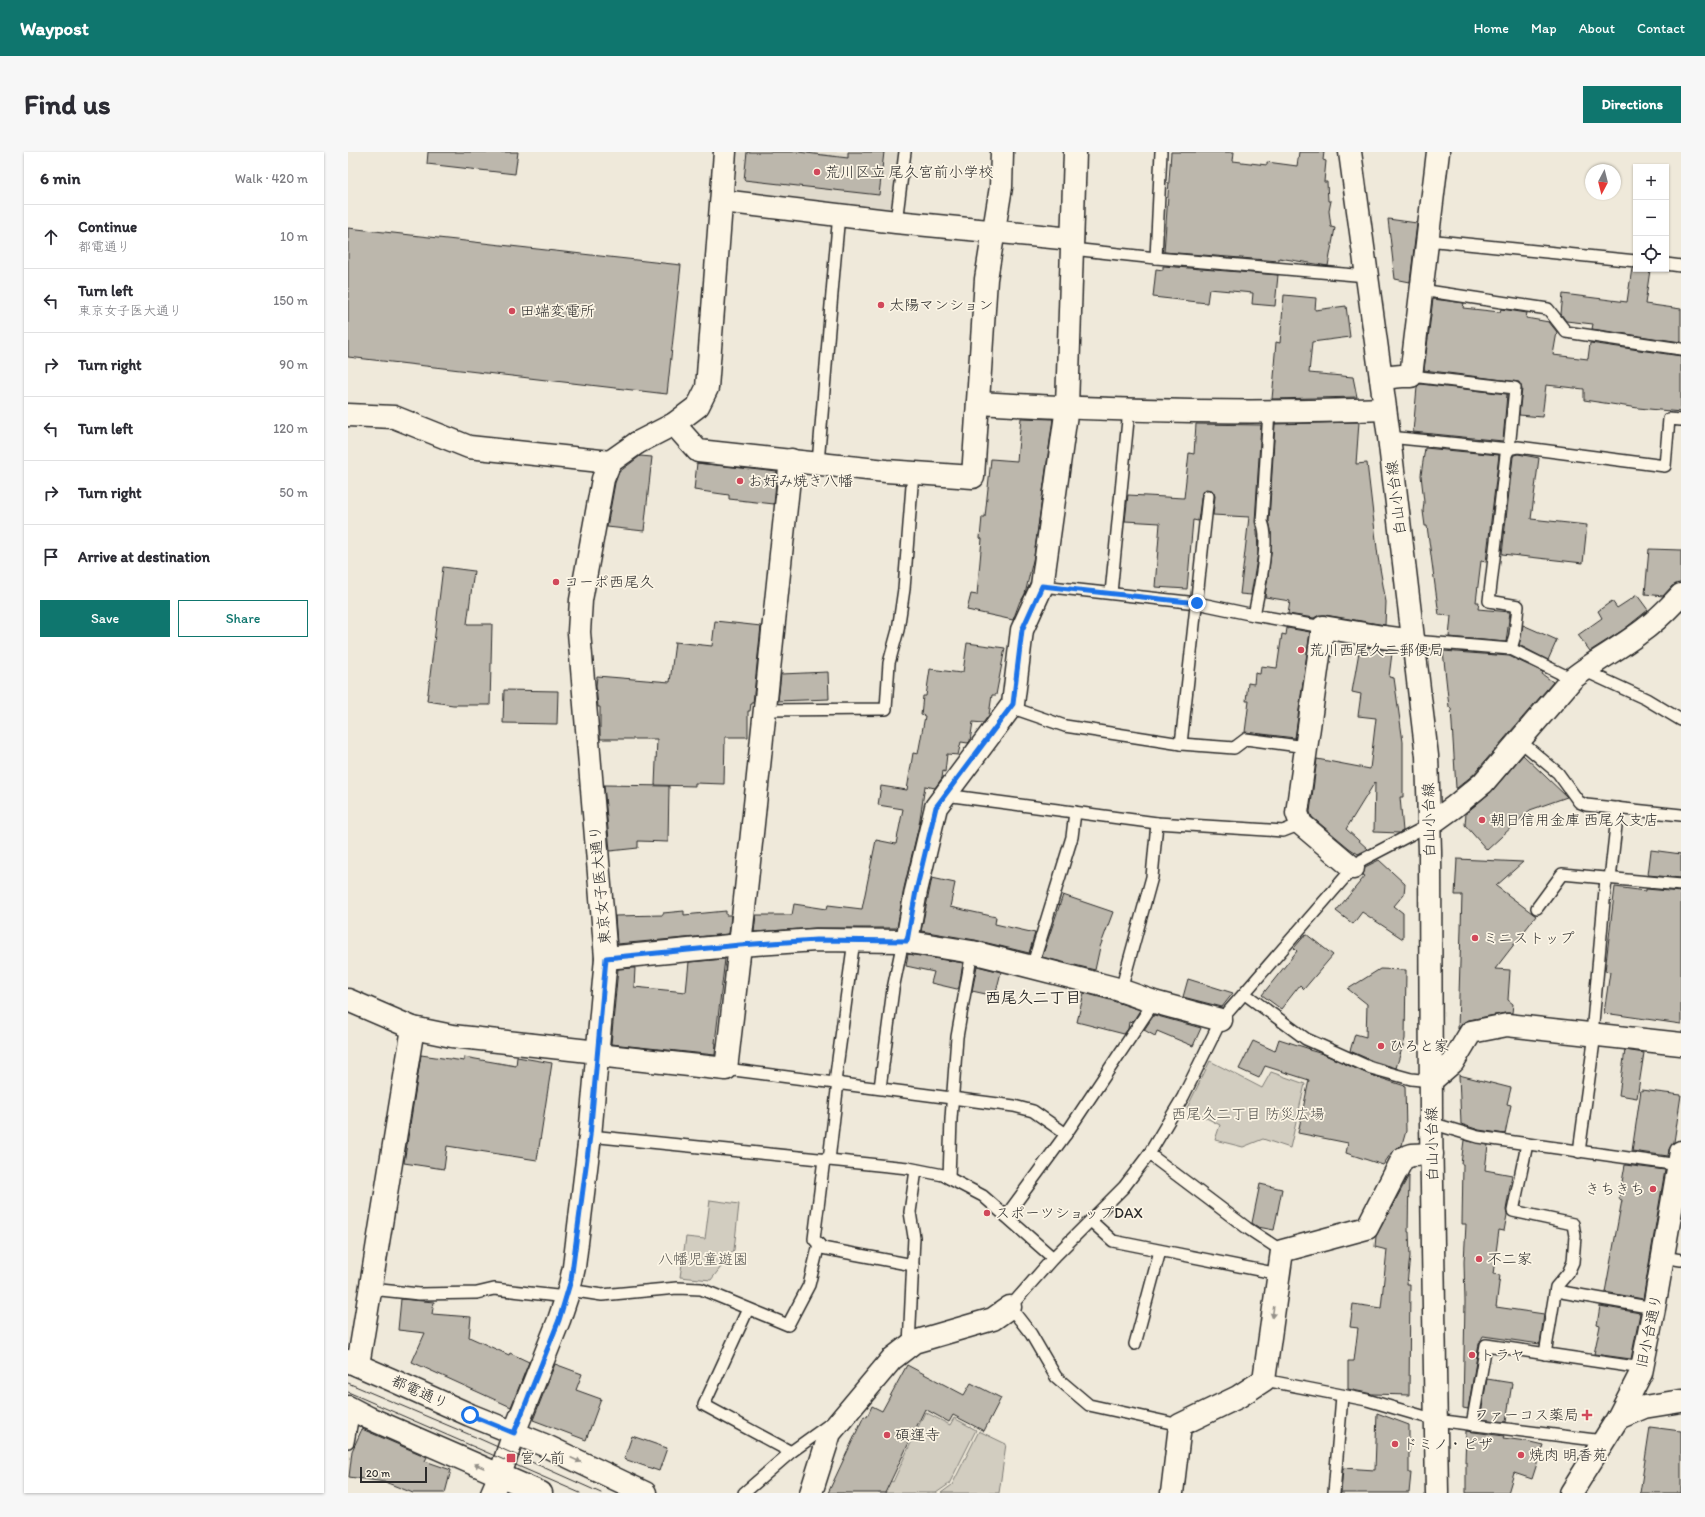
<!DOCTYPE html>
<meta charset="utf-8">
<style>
body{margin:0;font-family:Itim,"Klee One",sans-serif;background:#f7f7f7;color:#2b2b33}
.controls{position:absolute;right:12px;top:12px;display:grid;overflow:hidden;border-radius:0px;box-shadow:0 1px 3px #0004}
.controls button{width:36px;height:36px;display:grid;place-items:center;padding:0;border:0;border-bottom:1px solid #e1e1e2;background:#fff;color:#2b2b33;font:20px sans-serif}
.compass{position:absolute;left:1237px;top:12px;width:36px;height:36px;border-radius:50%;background:#fff;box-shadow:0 1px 3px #0004;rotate:187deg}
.scale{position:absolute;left:12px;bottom:10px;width:67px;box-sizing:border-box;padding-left:4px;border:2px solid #2b2b2b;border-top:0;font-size:11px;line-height:14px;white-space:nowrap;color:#2b2b2b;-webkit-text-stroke:3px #fcf5e5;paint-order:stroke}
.stop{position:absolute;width:12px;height:12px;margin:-9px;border:3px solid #1a73e8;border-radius:50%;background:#fff}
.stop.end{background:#1a73e8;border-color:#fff;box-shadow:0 1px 4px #0008}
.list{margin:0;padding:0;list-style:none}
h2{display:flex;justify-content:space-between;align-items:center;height:52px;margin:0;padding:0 16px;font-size:17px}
h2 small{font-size:13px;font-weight:400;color:#7c7c81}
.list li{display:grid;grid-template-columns:26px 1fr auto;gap:12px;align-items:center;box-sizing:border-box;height:64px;padding:0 16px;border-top:1px solid #e1e1e2}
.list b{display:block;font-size:15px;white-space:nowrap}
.list p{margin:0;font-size:13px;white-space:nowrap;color:#7c7c81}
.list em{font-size:13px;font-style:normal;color:#7c7c81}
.actions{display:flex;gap:8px;padding:12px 16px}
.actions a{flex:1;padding:9px 0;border:1px solid #0f766e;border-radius:0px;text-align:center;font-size:14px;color:#0f766e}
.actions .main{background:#0f766e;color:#fff}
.icon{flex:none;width:22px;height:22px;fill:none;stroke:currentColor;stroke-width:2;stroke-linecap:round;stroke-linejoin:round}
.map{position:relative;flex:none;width:1333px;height:1341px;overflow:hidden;border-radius:0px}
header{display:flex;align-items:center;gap:24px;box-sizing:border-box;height:56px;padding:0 20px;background:#0f766e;color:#fff}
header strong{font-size:19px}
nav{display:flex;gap:22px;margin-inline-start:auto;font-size:14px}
.intro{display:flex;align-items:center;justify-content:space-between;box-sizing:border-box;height:96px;padding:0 24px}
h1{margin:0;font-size:28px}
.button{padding:10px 18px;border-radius:0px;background:#0f766e;color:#fff;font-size:14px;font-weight:700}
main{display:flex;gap:24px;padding:0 24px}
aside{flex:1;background:#fff;border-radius:0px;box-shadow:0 1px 3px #0004}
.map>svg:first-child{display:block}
</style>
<header>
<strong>Waypost</strong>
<nav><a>Home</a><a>Map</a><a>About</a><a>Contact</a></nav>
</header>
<div class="intro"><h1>Find us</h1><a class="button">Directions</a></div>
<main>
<aside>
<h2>6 min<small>Walk · 420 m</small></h2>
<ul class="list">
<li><svg class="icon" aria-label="ahead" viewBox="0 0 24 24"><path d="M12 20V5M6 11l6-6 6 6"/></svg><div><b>Continue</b><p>都電通り</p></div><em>10 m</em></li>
<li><svg class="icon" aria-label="left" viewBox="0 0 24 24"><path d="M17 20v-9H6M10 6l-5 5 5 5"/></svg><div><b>Turn left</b><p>東京女子医大通り</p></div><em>150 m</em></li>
<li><svg class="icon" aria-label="right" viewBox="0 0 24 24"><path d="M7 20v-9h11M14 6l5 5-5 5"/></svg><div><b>Turn right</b></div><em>90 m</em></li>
<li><svg class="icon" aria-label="left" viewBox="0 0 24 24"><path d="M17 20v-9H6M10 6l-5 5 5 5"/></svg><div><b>Turn left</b></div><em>120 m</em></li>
<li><svg class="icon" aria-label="right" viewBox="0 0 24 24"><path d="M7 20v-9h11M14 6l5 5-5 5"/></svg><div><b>Turn right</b></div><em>50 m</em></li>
<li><svg class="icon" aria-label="arrive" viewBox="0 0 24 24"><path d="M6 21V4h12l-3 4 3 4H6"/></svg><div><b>Arrive at destination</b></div></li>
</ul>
<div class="actions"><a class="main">Save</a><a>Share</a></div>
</aside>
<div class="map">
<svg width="1333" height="1341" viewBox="0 0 1333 1341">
<rect width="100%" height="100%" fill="#efe9da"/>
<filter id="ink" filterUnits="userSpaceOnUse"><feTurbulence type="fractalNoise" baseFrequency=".025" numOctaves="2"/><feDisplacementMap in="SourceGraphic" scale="8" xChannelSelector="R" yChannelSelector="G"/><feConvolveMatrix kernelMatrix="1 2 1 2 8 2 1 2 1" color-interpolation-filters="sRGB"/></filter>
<g filter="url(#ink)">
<path fill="#e0dacc" d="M390,0H552L544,63L386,40Z"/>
<g fill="#d2cdc0" stroke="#7e7c76">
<path d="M862,909L914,936L923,920L957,932L942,996L915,987L895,995L867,988L872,973L839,956Z"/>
<path d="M362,1048L391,1052L386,1098L363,1128L332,1125L338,1085L357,1087Z"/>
<path d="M577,1260L602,1273L606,1266L628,1278L601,1332L588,1341H530L537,1326L545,1330Z"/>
<path d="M631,1279L658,1292L651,1341H593L604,1333Z"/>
</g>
<g fill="#bcb7ac" stroke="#2b2b2b">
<path d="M80,0H170L167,22L79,12Z"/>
<path d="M399,0H450L500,6V0H536L531,43L396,28Z"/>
<path d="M823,0H886L885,9L919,13V10L949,14L951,0H976L975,8L978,9L976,30H979L980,49H983L981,59L983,75L987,76L980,114L931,106V109L816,100Z"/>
<path d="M1040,67L1069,71L1062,130L1047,127Z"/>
<path d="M0,76L333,113L319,242L0,205Z"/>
<path d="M815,114L930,123L927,154L904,152L905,141L861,137L859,151L805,145L808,117L815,118Z"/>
<path d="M1284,116L1302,118L1297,152L1333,157V190L1244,177L1245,172L1218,169L1213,162L1215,142L1279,150Z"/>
<path d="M936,143L968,146L967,158L998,154L1002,185L964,190L961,221L1005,225L1009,245L924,247L927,214H926L928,190L932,191Z"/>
<path d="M1085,147L1116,151L1115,156L1152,160L1153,157L1179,161L1178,166L1201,170L1209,180L1205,203L1240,207L1242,191L1333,204V260L1290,256L1236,248V237L1198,233L1194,265L1171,263L1174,237L1171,230L1076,218Z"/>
<path d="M1072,232L1159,242L1155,289L1065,280L1069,235Z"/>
<path d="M673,266L705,267L686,404L677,442L673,449H672L665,468L619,458L623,442L629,443L634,387L632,386L634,365H637L643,307L669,309Z"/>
<path d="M1011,270L1008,312L1019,311L1030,405L1038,450L1037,473L977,463H971L966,466L940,462L942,449L917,445L923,402V378L921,369L927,272Z"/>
<path d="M848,272L913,273L907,370L909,379L910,401L903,443L892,442L901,365L865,363L867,344L864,338L858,337L854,340L850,369L845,368L839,437L807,435L812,371L777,369L780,343L836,346L841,301L846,302Z"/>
<path d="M1077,296L1151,303L1138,410L1133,409L1128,450H1131L1130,457L1162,460L1158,490L1101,485L1103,464L1091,463L1079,374H1077L1075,359L1076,350L1073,323Z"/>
<path d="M1170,302L1191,306L1183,367L1239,373L1235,411L1154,402L1165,305L1166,303Z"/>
<path d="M292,304L304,305L296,379L259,375L267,331L271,320Z"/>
<path d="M349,311L429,320L426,352L381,347V343L346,338Z"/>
<path d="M1301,397L1333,398V431L1324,434L1315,444L1297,442Z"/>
<path d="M95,415L126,419L119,472H144L142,553H105L79,549Z"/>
<path d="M1289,443L1300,458L1275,478L1242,499L1230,483L1254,466L1250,459L1264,449L1269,456Z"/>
<path d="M367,469L413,474L405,551H403L402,559H400V585H377L376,632L347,631V634L307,633L309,587H252V555H250L248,534L249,524L322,530L327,490L364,494Z"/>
<path d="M1175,473L1209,488L1200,508L1171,493Z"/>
<path d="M939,476L962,480L947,586L897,580L901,549H898L900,531L906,532L907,521L912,522L913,514L929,516L934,482L938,483Z"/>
<path d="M619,491L657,496L648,543H644L641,563L635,571L625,570L622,589L620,591L613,590L610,603L599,602L597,620L595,619L594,626L587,636L577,634L571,673L556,736L549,776H468L406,780L408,763H444L446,752L479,757L480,753L514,757L528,688L548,692L555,657L530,653L533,634L559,638L565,601L570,602L577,564L573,563L575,544H578L582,517L613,521V520H615Z"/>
<path d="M1012,494L1039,498V500L1044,501L1041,525L1046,526L1055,590V645H1052L1055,679L1051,681L1026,680L1027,630L998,677L1020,697L1010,702L1001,696L964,665L962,660L969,607L1022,617L1028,566L1010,564L1013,542L1004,540Z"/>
<path d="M1095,499L1161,504L1195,520L1194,522L1205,530L1126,622L1109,636H1108L1103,556L1101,555Z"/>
<path d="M480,520L481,547L430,549L433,522Z"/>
<path d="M156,538L210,539L209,572L155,571Z"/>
<path d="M1175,603L1219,645L1182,658L1139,698L1117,673L1118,661L1144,639Z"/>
<path d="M256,633L321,634L320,690L290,689V696L262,699Z"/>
<path d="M1303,698L1333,702V726L1300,723Z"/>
<path d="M1109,707L1175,710L1148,734L1188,764L1147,817L1162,818L1160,848L1165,852L1164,861H1157L1121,868L1116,870L1110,877L1114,743H1107Z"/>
<path d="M1031,708L1057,732L1056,742L1046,754L1055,761V787L1014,760L1005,772L988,759L1017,724L1015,723L1017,715Z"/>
<path d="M584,726L607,731L602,755L648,765L647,772L687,781L681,801L627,788L573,779Z"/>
<path d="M1267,735L1298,739V737L1333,740V872L1256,861L1262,820L1257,819Z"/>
<path d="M715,743L765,760L752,795L747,818L694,805Z"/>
<path d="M336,759V763L378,759V763H383L381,782L269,792L267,764L315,763V761Z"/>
<path d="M958,782L985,803L956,837L952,833L933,857L914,843L949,799L946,796Z"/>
<path d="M560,802L615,811L611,836L609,837L583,831L586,820L558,814Z"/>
<path d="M377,807L367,891H368L367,903L263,892L270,817L287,816L286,835L338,840L341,810Z"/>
<path d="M629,814L653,820L647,844L624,839Z"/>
<path d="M1032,817L1058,818L1057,887L1048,916L1025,909L1002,899L1007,882L1018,885L1019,852L1000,837Z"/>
<path d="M840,827L885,841L874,855L835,845Z"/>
<path d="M736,841L762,848L792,858L784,871L781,870L780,877L776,882L729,870Z"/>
<path d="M806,863L853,876L845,894L809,879L807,884L796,878Z"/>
<path d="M931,887L962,897L961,898L975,902L1020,922L1057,934L1058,979L1054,993L1044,1000L1035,1013L998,1001L1000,991L950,981L961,928L917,914L911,926L891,917L905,889L927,899Z"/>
<path d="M1277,898L1296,901L1289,946L1271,943Z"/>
<path d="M73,903L116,909V905L168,914L169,905L204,911L189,1008L99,994L96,1017L56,1011Z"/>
<path d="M1111,923L1163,936L1159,952L1163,953L1157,982L1131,978L1113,972Z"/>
<path d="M1293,938L1333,943L1326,990L1321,997L1320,1004L1284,999Z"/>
<path d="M1116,988L1140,993L1137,1018L1164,1023L1158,1058L1159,1063L1156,1079L1151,1078L1145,1122L1152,1123L1148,1155L1196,1162L1192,1192L1135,1184L1131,1192L1120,1257L1115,1256L1117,1150L1116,1110L1118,1072H1114L1115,1012H1113Z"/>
<path d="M1277,1013L1317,1018L1295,1147L1257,1140L1274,1048L1271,1047Z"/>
<path d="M1061,1023L1060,1080H1061L1062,1104L1059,1132H1062L1061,1243L1024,1242L1000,1237V1209H1006L1010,1176L1002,1175L1005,1152L1033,1156L1039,1098L1027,1095L1028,1084Z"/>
<path d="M912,1032L934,1037L926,1078L910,1075L904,1071Z"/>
<path d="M53,1147L86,1150L84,1162L123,1165L121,1185L161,1203L162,1201L181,1210L163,1255L64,1210L77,1181L50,1178Z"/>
<path d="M1252,1154L1292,1161L1283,1207L1246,1202L1252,1174L1249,1173Z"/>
<path d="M207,1212L234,1222L228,1238L253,1247L238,1288L185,1268Z"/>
<path d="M559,1213L616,1243L623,1231L653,1246L636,1279L605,1263L601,1270L577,1257L537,1341H480L516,1264L519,1265L524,1254L534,1259Z"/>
<path d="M1139,1227L1164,1231L1158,1270L1132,1267Z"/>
<path d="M1029,1261L1061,1273V1321H1063L1061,1341H993L995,1316L1027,1318Z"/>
<path d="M1302,1275L1333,1279V1341H1292Z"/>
<path d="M14,1277L79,1305L77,1309L103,1318L97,1341H65L37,1330L1,1325L4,1299Z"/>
<path d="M1118,1279L1156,1284L1155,1286L1178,1289L1195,1293L1184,1327L1166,1321L1160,1341H1118V1310H1117Z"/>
<path d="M284,1284L319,1296L311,1319L276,1307Z"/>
</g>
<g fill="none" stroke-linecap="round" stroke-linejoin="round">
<defs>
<g id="lane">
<path d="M548,70L557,0"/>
<path d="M1079,88L1288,109"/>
<path d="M724,97L808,106L1019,124"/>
<path d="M808,106L813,0"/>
<path d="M1318,112L1333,114"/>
<path d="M1073,138L1200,157L1218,180L1333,197"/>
<path d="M1063,224L1167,236L1161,297L1158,303L1141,449L1170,454L1167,483L1163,497"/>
<path d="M1041,285L1161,297L1170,295L1317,314L1321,267L1333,268"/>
<path d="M470,311C477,229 483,146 491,63"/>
<path d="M694,434L849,451L906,463L975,475"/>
<path d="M763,441L781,258"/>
<path d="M906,463C910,443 923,387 914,370L921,259"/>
<path d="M1066,489L1163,497L1224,527"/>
<path d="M1235,518L1298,547L1333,568"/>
<path d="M662,555L717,574L833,592L886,596L898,587L958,595"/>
<path d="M416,558L538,557L541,511L550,478L556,437L565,321"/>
<path d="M1172,589L1210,621L1231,650L1238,653L1333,663"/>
<path d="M833,592L860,344"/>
<path d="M597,643L809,671L935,679L953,672"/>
<path d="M1262,727L1270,656"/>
<path d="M1189,756L1214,722L1333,733"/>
<path d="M684,815L724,685L727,660"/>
<path d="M773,838L804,725L809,671"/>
<path d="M897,842L958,887L1023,916L1063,927L1083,929"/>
<path d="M1244,882L1258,727"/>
<path d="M378,917L666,954L685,959L718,982"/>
<path d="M487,930L506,788"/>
<path d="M532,936L545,837L555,789"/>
<path d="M1083,971L1130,985L1331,1013"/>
<path d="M242,984L560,1016L595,1023L635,1044L705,1106"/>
<path d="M1179,992L1165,1059L1225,1072L1227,1084L1225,1110L1220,1121L1208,1135L1197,1202"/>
<path d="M1231,1000L1247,882"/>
<path d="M801,1002L899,1076L934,1099"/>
<path d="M476,1007L466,1087L474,1096L565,1113"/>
<path d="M481,1008L490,930"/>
<path d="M601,1026L603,967L609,885L624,800"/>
<path d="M658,1064L718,982L806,850"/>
<path d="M743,1069L765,1089L931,1122"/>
<path d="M1315,1105L1333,1108"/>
<path d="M23,1137L71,1142L129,1141L146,1137L218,1145"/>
<path d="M221,1138L254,1143L329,1136L353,1137L440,1173L461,1133L471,1092"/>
<path d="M1208,1139L1306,1156"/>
<path d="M400,1157L356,1253L443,1300"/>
<path d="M787,1192L812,1099"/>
<path d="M561,1194L566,1085L562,1060L568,1018"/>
<path d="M916,1228L1019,1248L1088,1268L1255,1289"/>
<path d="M832,1273L741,1253L708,1225L683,1182L662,1155L705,1106L776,1035L801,1002L835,945L873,868L1005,716L1014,708L1081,673"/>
<path d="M1124,1273L1138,1193L1294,1216"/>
<path d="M0,1290L6,1258"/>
<path d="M396,1341L443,1300L482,1272"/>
<path d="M986,1341L994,1244"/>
</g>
<g id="street">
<path d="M374,49L548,70L724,87"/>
<path d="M1033,226L1054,224H1063L1090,0"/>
<path d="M630,251C765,259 901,262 1037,257"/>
<path d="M0,263L46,265L121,295L262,310"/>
<path d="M326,272L350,299L538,319L625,325L638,127L653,35L654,0"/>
<path d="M1081,673L1106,655L1135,631L1224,527C1245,510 1269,498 1290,482C1306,471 1320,457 1333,443"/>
<path d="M1005,716L953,672L949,661L975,475L1035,485L1066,489"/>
<path d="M559,789L568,739L588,655L665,552L674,478L694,434L719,255L727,0"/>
<path d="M258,806L392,793L468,788L555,789L624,800L684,815L766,836L806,850L873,868"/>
<path d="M0,848L65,876L104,884L241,899L259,904L378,917C402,714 421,511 443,308"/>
<path d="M1083,929L1105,910L1123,880L1159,873L1333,892"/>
<path d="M10,1213L65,876"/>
<path d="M1270,1266L1296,1255L1333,1249"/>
<path d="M144,1341L152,1323L166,1281L211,1168L221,1138L226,1115L242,984L258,806L231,480L233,448L255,327L262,310L289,291"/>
<path d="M463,1341L482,1281L544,1207L566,1190L645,1167L662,1155"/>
<path d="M824,1341L832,1273L890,1245L916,1228L934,1099L1019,1076L1055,1006L1064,1003L1084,1002"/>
<path d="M1223,1341L1270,1266L1293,1221L1306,1156L1333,1000"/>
</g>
<g id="secondary">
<path d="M1002,0L1041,285L1079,604L1082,699L1083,971L1089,1341"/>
<path d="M289,291L326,272L350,254L359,236L377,0"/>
</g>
<g id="primary">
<path d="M0,1209L44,1228L122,1263L196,1293L297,1341"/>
<path d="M0,1255L21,1266L193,1341"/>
</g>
</defs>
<use href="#lane" stroke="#2b2b2b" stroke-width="14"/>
<use href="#street" stroke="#2b2b2b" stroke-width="25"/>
<use href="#secondary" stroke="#2b2b2b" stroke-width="25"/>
<use href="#primary" stroke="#2b2b2b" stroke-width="25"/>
<use href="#lane" stroke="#fcf5e5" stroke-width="11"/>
<use href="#street" stroke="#fcf5e5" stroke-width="22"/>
<use href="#secondary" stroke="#fcf5e5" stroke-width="22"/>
<use href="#primary" stroke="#fcf5e5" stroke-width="22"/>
<g stroke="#2b2b2b" stroke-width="1">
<path d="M0,1231L132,1287L253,1341"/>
<path d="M0,1240L232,1341"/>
</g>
</g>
<defs><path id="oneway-solid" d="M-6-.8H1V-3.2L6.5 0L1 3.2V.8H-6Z"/></defs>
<g fill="#949088">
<use href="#oneway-solid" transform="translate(925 1160) rotate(98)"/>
<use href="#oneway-solid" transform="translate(228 1308) rotate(25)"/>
<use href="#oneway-solid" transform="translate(131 1314) rotate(-157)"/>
</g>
</g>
<g fill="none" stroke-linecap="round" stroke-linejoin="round" filter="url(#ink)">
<path stroke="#1a73e8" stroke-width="5" d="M122,1263L166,1281L211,1168L223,1128L242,984L258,806L392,793L468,788L559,789L568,739L588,655L665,552L674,478L694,434L849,451"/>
</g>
<g fill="#d1495b" stroke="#fcf5e5" stroke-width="1.5">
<circle cx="469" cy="20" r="4"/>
<circle cx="533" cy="153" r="4"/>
<circle cx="164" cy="159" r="4"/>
<circle cx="392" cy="329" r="4"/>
<circle cx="208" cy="430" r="4"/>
<circle cx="953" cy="498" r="4"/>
<circle cx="1134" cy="668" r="4"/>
<circle cx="1127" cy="786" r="4"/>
<circle cx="1033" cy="894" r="4"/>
<circle cx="1305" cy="1037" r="4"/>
<circle cx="639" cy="1061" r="4"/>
<circle cx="1131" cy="1107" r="4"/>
<circle cx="1124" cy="1203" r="4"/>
<path d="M1237 1257h4v4h4v4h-4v4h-4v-4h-4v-4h4z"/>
<circle cx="539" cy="1283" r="4"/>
<circle cx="1047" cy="1292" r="4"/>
<circle cx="1173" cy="1303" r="4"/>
<rect x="158" y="1301" width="10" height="10" rx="2"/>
</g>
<g text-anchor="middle" stroke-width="3.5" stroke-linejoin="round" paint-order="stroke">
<g font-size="15" fill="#2b2b2b" stroke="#fcf5e5" text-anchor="start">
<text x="477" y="25">荒川区立 尾久宮前小学校</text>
<text x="541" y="158">太陽マンション</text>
<text x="172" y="164">田端変電所</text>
<text x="400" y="334">お好み焼き八幡</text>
<text x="216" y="435">コーポ西尾久</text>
<text x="961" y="503">荒川西尾久二郵便局</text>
<text x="1142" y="673">朝日信用金庫 西尾久支店</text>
<text x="1135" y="791">ミニストップ</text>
<text x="1041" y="899">ひろと家</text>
<text x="1297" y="1042" text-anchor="end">きちきち</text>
<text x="647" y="1066">スポーツショップDAX</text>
<text x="1139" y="1112">不二家</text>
<text x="1132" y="1208">トラヤ</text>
<text x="1231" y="1268" text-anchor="end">ファーコス薬局</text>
<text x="547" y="1288">碩運寺</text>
<text x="1055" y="1297">ドミノ・ピザ</text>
<text x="1181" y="1308">焼肉 明香苑</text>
<text x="172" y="1311">宮ノ前</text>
</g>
<g font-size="15" fill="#2b2b2b" stroke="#fcf5e5">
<text transform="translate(1048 346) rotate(-97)" y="5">白山小台線</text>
<text transform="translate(1081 668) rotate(-91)" y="5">白山小台線</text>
<text transform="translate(252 733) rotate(-95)" y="5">東京女子医大通り</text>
<text transform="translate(1084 992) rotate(-91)" y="5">白山小台線</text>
<text transform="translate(1301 1179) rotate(-78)" y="5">旧小台通り</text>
<text transform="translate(72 1240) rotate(24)" y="5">都電通り</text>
</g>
<g font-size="15" fill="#555450" stroke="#fcf5e5">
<text x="900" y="967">西尾久二丁目 防災広場</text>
<text x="355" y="1112">八幡児童遊園</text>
</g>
<g font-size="16" font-weight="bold" fill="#2b2b2b" stroke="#fcf5e5">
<text x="685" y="851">西尾久二丁目</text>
</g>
</g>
</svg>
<div class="controls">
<button>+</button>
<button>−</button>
<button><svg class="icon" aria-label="locate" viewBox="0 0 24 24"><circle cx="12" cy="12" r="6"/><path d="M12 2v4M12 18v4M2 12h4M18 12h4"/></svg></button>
</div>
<svg class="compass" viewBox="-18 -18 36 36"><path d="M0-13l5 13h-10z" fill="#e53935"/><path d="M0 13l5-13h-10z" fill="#7c7c81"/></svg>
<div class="scale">20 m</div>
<div class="stop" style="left:122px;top:1263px"></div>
<div class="stop end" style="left:849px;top:451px"></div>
</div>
</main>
